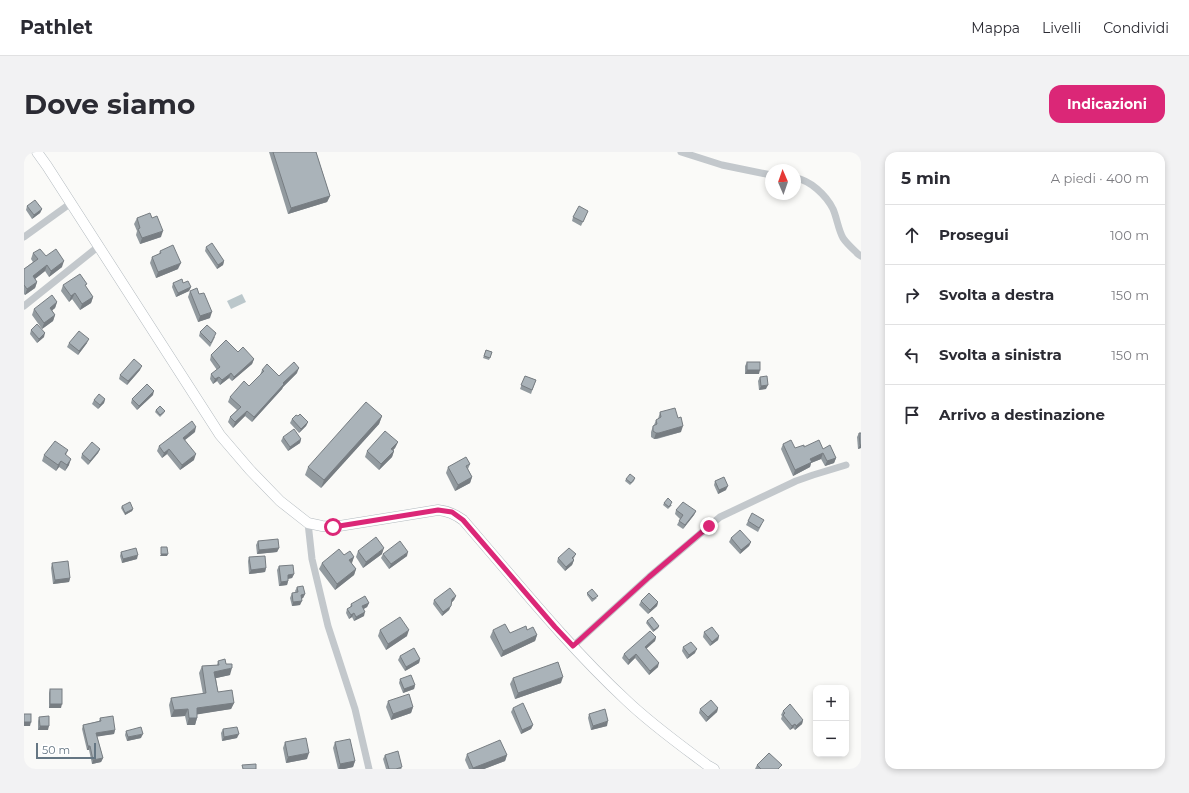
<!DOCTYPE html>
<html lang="it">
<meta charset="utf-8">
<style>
body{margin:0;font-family:Montserrat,sans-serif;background:#f2f2f3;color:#2b2b33}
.controls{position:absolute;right:12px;bottom:12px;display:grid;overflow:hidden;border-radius:8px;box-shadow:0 2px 6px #0003}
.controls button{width:36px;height:36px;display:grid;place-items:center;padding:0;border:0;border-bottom:1px solid #e1e1e2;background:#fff;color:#2b2b33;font:20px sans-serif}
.compass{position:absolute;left:741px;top:12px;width:36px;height:36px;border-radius:50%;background:#fff;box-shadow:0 2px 6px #0003;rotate:358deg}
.scale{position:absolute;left:12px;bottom:10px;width:60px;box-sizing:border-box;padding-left:4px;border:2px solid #657683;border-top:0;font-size:11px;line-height:14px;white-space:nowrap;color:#657683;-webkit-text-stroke:3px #fff;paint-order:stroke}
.stop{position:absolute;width:12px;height:12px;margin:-9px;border:3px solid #db2777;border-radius:50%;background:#fff}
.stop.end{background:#db2777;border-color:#fff;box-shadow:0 1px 4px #0008}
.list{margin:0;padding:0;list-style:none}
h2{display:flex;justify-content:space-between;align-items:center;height:52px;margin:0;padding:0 16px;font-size:17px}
h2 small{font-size:13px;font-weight:400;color:#7c7c81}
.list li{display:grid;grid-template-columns:26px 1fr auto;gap:12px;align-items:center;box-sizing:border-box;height:60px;padding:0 16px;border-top:1px solid #e1e1e2}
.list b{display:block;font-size:15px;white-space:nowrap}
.list em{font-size:13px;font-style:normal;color:#7c7c81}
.icon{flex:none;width:22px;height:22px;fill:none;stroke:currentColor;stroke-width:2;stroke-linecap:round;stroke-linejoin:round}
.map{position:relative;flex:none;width:837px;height:617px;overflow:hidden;border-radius:12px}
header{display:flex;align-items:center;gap:24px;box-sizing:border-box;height:56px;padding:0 20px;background:#fff;border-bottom:1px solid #e1e1e2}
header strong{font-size:19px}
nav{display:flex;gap:22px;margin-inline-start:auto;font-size:14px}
.intro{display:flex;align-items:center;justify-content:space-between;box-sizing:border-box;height:96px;padding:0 24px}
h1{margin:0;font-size:28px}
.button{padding:10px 18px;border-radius:12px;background:#db2777;color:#fff;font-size:14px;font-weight:700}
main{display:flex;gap:24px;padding:0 24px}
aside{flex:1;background:#fff;border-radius:12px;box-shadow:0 2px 6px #0003}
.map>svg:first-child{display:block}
</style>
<header>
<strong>Pathlet</strong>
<nav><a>Mappa</a><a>Livelli</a><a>Condividi</a></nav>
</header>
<div class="intro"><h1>Dove siamo</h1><a class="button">Indicazioni</a></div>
<main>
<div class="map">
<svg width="837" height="617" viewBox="0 0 837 617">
<rect width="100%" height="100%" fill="#fafaf8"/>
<path fill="#bbc7cb" d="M218,142L222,150L207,157L203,149Z"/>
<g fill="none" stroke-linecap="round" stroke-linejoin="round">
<defs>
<path id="secondary" d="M13,0L23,14L196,283L226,318L256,349L284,371L298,374L309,375L414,358C424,359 431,362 439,368C492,429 543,493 602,548C627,572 655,592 683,613L690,617"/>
</defs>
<use href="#secondary" stroke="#b3babf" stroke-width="11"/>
<g stroke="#c3c8cc" stroke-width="7">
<path d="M657,0L698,13L747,23"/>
<path d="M771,26C786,28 802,43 809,57C813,66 814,77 819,86C823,92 829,97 834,102L837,104"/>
<path d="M0,85L47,51"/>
<path d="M0,154L75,94"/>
<path d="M284,371L288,407L304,474L331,557L345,617"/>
<path d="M549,494L625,425L696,365L772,329L789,323L822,313"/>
</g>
<use href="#secondary" stroke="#fff" stroke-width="10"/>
</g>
<g fill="#929a9f">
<path d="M245,0H292L306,44L303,50L264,62Z"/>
<path d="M3,54L18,57L16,61L8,67L2,58Z"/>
<path d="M564,59L557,74L548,69L549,65Z"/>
<path d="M113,66H128L137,85L116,92L112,83L113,79L110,72Z"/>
<path d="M182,95L200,109L199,113L193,117L181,99Z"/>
<path d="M136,99L154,117L132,126L126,111L128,105L135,102Z"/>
<path d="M9,101L22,104L38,115L25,125L21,119L11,127L13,130L11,136L1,143L0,142V117L9,110L7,107Z"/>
<path d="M149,131H159L167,135L165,139L152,145L148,135Z"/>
<path d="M39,133L62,135L69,145L67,151L56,158L48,147L45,150L37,139Z"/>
<path d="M166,139L175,142L186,166L174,170L164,145Z"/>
<path d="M33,150L31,156L28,158L31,163L29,169L18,177L8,163L10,157Z"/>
<path d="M7,178L20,185L13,191L6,182Z"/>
<path d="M176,180L191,185L186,195L175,184Z"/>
<path d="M45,191H63L54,203L43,195Z"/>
<path d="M462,198L468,200L465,208L459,206Z"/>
<path d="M214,200L230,207L228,212L208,229L205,226L196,233L193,229L189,232L186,227L187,222L193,218L186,208L187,203Z"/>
<path d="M723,210L735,222H721V214Z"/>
<path d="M116,218L103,233L95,227L96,223Z"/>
<path d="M238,218L255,224L273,221L259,235L258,237L228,270L221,264L209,276L204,270L206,265L213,258L204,250L206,245L225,234L236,223Z"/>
<path d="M501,224L512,228L507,242L496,237Z"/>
<path d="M736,225L742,237L735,238L734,229Z"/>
<path d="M129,243L113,258L107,251L108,247Z"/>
<path d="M81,247L80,251L74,257L68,252L70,248Z"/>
<path d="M132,258L141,259L140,261L136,265L131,260Z"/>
<path d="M636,260L657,280L633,287H630L627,285V280L629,274L630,273L632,268L634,267Z"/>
<path d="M358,264L355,272L297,336L281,323L284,315Z"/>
<path d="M268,267L284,270L282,274L275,281L266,271Z"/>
<path d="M171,280L161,288L170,308L156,318L143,302L138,306L133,299L135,294Z"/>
<path d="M835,281H837V296L834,297L833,285Z"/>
<path d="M259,285L277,287L276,291L264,299L257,289Z"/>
<path d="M374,290L371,296L369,298L370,299L368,305L355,318L341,305L343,299Z"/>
<path d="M759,292L771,296L780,295L799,297L812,306L810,311L801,314L797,307L787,311L786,315L769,324L757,297Z"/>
<path d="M76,297L74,301L64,313L57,306L58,302Z"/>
<path d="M44,298L42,303L45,313L41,319L35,315L32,319L18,309L20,303Z"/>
<path d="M446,312L444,317L448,325L446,331L431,339L422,321L424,315Z"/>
<path d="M611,326L610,329L606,333L601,329L602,327Z"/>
<path d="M691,329L702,338L694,342L690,333Z"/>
<path d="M640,351L648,353L644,357L639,353Z"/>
<path d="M98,354L109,357L108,359L101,363L97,356Z"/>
<path d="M652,358L672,359L670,363L659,377L653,373L656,367L651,362Z"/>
<path d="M724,369L738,372L734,380L722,373Z"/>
<path d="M707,386L727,390L725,394L716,402L705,390Z"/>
<path d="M234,389L255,396L253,400L233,402L232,393Z"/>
<path d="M334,399L358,402L339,416L332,405Z"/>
<path d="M97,400L113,407L98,411L96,404Z"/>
<path d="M359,402L383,404L365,417L357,406Z"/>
<path d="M552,402L549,408H550L548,413L541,419L533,410L534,406Z"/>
<path d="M320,403L330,405L327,411L332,417L330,423L311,438L295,417L298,411Z"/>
<path d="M225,405L242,416L241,420L225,422L224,409Z"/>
<path d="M28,411L46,426L45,430L29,432L27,416Z"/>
<path d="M255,414L270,422L268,426L264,427V429L263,433L255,434L253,418Z"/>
<path d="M273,435L281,442L279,446L277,447L276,453L268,454L266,446L268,441H272L271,439Z"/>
<path d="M563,441L573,446L568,450L563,443Z"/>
<path d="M432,444L430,448L428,450L425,458L418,464L409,452L410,448Z"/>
<path d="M617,449L634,450L633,454L624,462L615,453Z"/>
<path d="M345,451L343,455L340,457V464L330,469L328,465L325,467L322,461L323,457L326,456L327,452Z"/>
<path d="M623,469L635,474L634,476L629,480L622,471Z"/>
<path d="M356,478L383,484L362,498L354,484Z"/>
<path d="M469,478L486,481L503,478L513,483L511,489L477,505L466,485Z"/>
<path d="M680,480L695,484L694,488L686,494L679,485Z"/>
<path d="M632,485L631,489L622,496L634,515L625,523L611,506L604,513L598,506L600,502Z"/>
<path d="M659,495L671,501L663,507L658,499Z"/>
<path d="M376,504L396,507L395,511L381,519L374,508Z"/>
<path d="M194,509L202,512L206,523L192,526L194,540L210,551L207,557L173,562V566L171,573H163L161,564L147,565L145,553L147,546L179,542L175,521L178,514L193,513Z"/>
<path d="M489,526L537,531L491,547L486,532Z"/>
<path d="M376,527L391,533L390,537L379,541L375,531Z"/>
<path d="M26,537L37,556H25V541Z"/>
<path d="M364,549L389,555L387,561L367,568L362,555Z"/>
<path d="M489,556L509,573L507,577L497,582L487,560Z"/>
<path d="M694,556L693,560L682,570L675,561L676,557Z"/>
<path d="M759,559L779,568L778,572L771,578L769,576L766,578L757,567L758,564L757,563Z"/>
<path d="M565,562L583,574L567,578L564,566Z"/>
<path d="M15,565L24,578H14V569Z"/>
<path d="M76,566L91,578L90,582L73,584L79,606L77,610L68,612L65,598H63L58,577L59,573L75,569Z"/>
<path d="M199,577L213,586L198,589L197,581Z"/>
<path d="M102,579L117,586L103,589L101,583Z"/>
<path d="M261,590L283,607L262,611L259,596Z"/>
<path d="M311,590L331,609L329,615L320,617H314L309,596Z"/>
<path d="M443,602L483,603L481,609L460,617H445L441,608Z"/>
<path d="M361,603L378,617H362L359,607Z"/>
<path d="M733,613L756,617H731Z"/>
</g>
<g fill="#777d82">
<path d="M306,44L303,50L264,62L267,56Z"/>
<path d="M18,57L16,61L8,67L10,63Z"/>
<path d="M139,79L137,85L116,92L118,86Z"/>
<path d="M40,109L38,115L25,125L27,119Z"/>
<path d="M200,109L199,113L193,117L194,113Z"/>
<path d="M157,111L154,117L132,126L134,120Z"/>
<path d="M23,113L21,119L7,130L9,124Z"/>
<path d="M13,130L11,136L1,143L3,137Z"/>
<path d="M167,135L165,139L152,145L154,141Z"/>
<path d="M51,141L48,147L45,150L47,144Z"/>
<path d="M69,145L67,151L56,158L58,152Z"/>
<path d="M33,150L31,156L24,162L26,156Z"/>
<path d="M188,160L186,166L174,170L176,164Z"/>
<path d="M31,163L29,169L18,177L20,171Z"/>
<path d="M21,181L20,185L13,191L15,187Z"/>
<path d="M65,187L63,191L54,203L55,199Z"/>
<path d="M230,207L228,212L208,229L210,225Z"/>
<path d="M118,214L116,218L103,233L104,229Z"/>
<path d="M275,216L273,221L259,235L258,237L228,270L230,265L259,231Z"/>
<path d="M723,218H736L735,222H721Z"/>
<path d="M207,221L205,226L196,233L198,228Z"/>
<path d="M195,225L193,229L189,232L191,227Z"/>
<path d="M744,233L742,237L735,238L737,234Z"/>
<path d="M130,239L129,243L113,258L115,254Z"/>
<path d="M81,247L80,251L74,257L76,253Z"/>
<path d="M223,259L221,264L209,276L211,270Z"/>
<path d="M358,264L355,272L297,336L300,328Z"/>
<path d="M284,270L282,274L275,281L277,277Z"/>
<path d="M659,274L657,280L630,287L632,281Z"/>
<path d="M172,275L171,280L157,291L159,286Z"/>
<path d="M277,287L276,291L264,299L266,295Z"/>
<path d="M374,290L371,296L365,303L367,297Z"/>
<path d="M836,293H837V296L834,297Z"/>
<path d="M76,297L74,301L64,313L66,309Z"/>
<path d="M145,297L143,302L138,306L140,301Z"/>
<path d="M370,299L368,305L355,318L357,312Z"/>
<path d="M799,301L797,307L787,311L786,315L769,324L771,318L786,307Z"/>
<path d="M172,302L170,308L156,318L158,313Z"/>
<path d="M812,306L810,311L801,314L803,309Z"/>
<path d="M47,307L45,313L41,319L43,313Z"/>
<path d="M37,309L35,315L32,319L34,313Z"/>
<path d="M448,325L446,331L431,339L434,333Z"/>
<path d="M704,334L702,338L694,342L695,338Z"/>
<path d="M109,357L108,359L101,363V361Z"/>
<path d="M672,359L670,363L659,377L661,373Z"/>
<path d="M727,390L725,394L716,402L717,398Z"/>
<path d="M255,396L253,400L233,402L235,398Z"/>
<path d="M360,396L358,402L339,416L342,410Z"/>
<path d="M384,400L383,404L365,417L367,412Z"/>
<path d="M137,402H144L143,404H136Z"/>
<path d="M114,403L113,407L98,411L99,407Z"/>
<path d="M330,405L328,411L323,414L325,408Z"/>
<path d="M550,408L548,413L541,419L542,415Z"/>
<path d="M242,416L241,420L225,422L227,418Z"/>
<path d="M332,417L330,423L311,438L313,432Z"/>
<path d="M270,422L268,426L262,427L264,423Z"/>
<path d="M46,426L45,430L29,432L31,428Z"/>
<path d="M264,429L263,433L255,434L257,430Z"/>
<path d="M281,442L279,446L275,447L277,443Z"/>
<path d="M432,444L430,448L427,451L428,447Z"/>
<path d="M278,449L276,453L268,454L269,450Z"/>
<path d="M634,450L633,454L624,462L626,458Z"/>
<path d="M345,451L343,455L337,458L338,454Z"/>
<path d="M427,454L425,458L418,464L419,460Z"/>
<path d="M341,460L340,464L330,469L332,465Z"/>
<path d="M330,461L328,465L325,467L327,463Z"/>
<path d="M635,474L634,476L629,480L630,478Z"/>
<path d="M385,478L383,484L362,498L364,492Z"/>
<path d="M513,483L511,489L477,505L479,499Z"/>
<path d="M695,484L694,488L686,494L688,490Z"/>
<path d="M632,485L631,489L620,499L621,495Z"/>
<path d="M673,497L671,501L663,507L665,503Z"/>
<path d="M612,502L611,506L604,513L605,508Z"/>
<path d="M396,507L395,511L381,519L382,515Z"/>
<path d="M635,511L634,515L625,523L626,519Z"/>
<path d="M208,516L206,523L188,527L190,520Z"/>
<path d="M539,525L537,531L491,547L494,541Z"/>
<path d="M391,533L390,537L379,541L380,537Z"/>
<path d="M210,551L207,557L170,563L173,556Z"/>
<path d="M26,552H38L37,556H25Z"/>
<path d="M389,555L387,561L367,568L369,562Z"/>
<path d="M694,556L693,560L682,570L684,565Z"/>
<path d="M164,557L161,564L147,565L150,558Z"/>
<path d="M165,566H173L171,573H163Z"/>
<path d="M779,568L778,572L771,578L772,574Z"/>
<path d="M584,569L583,574L567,578L569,574Z"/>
<path d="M0,570H7L6,574H0Z"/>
<path d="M771,572L769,576L766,578L768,574Z"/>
<path d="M509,573L507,577L497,582L498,578Z"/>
<path d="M16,574H25L24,578H14Z"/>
<path d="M91,578L90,582L71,585L72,581Z"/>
<path d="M119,582L117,586L103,589L104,585Z"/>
<path d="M215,582L213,586L198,589L200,585Z"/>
<path d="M64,594H66L65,598H63Z"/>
<path d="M285,601L283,607L262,611L264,605Z"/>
<path d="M483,603L481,609L460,617H448L449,616Z"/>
<path d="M79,606L77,610L68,612L69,608Z"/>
<path d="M331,609L329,615L320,617H315L316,612Z"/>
</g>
<g fill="#aab3b9" stroke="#777d82">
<path d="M249,0H292L306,44L267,56Z"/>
<path d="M11,48L18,57L10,63L3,54Z"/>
<path d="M555,54L564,59L559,70L549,65Z"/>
<path d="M126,61L128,66L133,64L139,79L118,86L114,77L116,76L113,66Z"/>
<path d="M188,91L200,109L194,113L182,95Z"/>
<path d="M149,93L157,111L134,120L128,105L137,101L136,99Z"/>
<path d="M16,97L22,104L32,97L40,109L27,119L23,113L9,124L13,130L3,137L0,133V117L14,107L9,101Z"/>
<path d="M56,122L63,132L61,133L69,145L58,152L51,141L47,144L39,133Z"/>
<path d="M158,127L159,131L164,129L167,135L154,141L149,131Z"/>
<path d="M173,136L175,142L180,141L188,160L176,164L166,139Z"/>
<path d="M28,143L33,150L26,156L31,163L20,171L10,157Z"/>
<path d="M13,172L21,181L15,187L7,178Z"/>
<path d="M183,173L192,181L187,191L176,180Z"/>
<path d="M55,179L65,187L55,199L45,191Z"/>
<path d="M202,188L214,200L219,195L230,207L210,225L207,221L198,228L195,225L191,227L187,222L196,215L187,203Z"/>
<path d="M462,198L468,200L466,206L460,204Z"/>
<path d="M110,207L118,214L104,229L96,223Z"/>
<path d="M270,210L275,216L259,231L260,232L230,265L223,259L211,270L206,265L217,255L206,245L220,229L225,234L240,219L238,218L243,212L255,224Z"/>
<rect x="723" y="210" width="13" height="8"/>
<path d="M501,224L512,228L508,238L497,233Z"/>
<path d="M743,224L744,233L737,234L736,225Z"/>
<path d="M123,232L130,239L115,254L108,247Z"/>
<path d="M75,242L81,247L76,253L70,248Z"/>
<path d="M342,250L358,264L300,328L284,315Z"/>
<path d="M136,254L141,259L136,263L132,258Z"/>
<path d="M651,256L654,266L657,265L659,274L635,281H632L629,279V274L633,272L632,268L637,265L636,260Z"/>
<path d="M276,262L284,270L277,277L268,267L272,263L274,264Z"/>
<path d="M168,269L172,275L159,286L172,302L158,313L145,297L140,301L135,294Z"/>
<path d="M270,277L277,287L266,295L259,285Z"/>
<path d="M361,279L374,290L367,297L370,299L357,312L343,299Z"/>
<path d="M835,281H837V293H836Z"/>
<path d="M767,288L771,296L780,293V295L795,288L799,297L806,293L812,306L803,309L799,301L786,307L788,310L771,318L759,292Z"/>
<path d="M31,289L44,298L41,302L47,307L43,313L37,309L34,313L20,303Z"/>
<path d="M68,290L76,297L66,309L58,302Z"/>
<path d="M442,305L446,312L442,314L448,325L434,333L424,315Z"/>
<path d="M606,322L611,326L607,331L602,327Z"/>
<path d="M700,325L704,334L695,338L691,329Z"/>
<path d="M644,346L648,350L645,355L640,351Z"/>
<path d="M106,350L109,357L101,361L98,354Z"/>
<path d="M659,350L672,359L661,373L655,369L659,363L652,358Z"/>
<path d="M728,361L740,368L735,376L724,369Z"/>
<path d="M716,378L727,390L717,398L707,386Z"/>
<path d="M352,385L360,396L342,410L334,399Z"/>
<path d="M254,387L255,396L235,398L234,389Z"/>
<path d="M376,389L384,400L367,412L359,402Z"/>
<path d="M137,395H143L144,402H137Z"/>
<path d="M112,396L114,403L99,407L97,400Z"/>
<path d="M545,396L552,402L548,406L550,408L542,415L534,406Z"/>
<path d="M315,397L320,403L326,399L330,405L325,408L332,417L313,432L298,411Z"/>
<path d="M241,404L242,416L227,418L225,405Z"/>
<path d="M44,409L46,426L31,428L28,411Z"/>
<path d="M269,413L270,422L264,423V429L257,430L255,414Z"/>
<path d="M279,434L281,442L277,443L278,449L269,450L268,441L274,440L273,435Z"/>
<path d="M426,436L432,444L428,447L427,454L419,460L410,448Z"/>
<path d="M568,437L574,444L569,447L563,441Z"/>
<path d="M625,441L634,450L626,458L617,449Z"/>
<path d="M341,444L345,451L338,454L341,460L332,465L330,461L327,463L323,457L328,454L327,452Z"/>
<path d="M376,465L385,478L364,492L356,478Z"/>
<path d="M628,465L635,474L630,478L623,469Z"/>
<path d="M481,472L486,481L502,474L503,478L509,475L513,483L479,499L469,478Z"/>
<path d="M688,475L695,484L688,490L680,480Z"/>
<path d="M626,479L632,485L621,495L635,511L626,519L612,502L605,508L600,502Z"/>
<path d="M667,490L673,497L665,503L659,495Z"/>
<path d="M390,496L396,507L382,515L376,504Z"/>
<path d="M201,507L202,512H208V516L190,520L194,540L208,538L210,551L173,556V566H165L164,557L150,558L147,546L182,541L178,514L195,513L194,509Z"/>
<path d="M534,510L539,525L494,541L489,526Z"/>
<path d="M387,523L391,533L380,537L376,527Z"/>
<rect x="26" y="537" width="12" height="15"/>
<path d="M385,542L389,555L369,562L364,549Z"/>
<path d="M687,548L694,556L684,565L676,557Z"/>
<path d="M499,551L509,573L498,578L489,556Z"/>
<path d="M766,552L779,568L772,574L771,572L768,574L759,563L761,561L759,559Z"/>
<path d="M581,557L584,569L569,574L565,562Z"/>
<rect x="0" y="562" width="7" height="8"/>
<path d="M25,564V574H16L15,565Z"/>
<path d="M89,564L91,578L72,581L79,606L69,608L66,594H64L59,573L77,569L76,566Z"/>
<path d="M117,575L119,582L104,585L102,579Z"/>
<path d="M213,575L215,582L200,585L199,577Z"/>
<path d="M282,586L285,601L264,605L261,590Z"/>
<path d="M326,587L331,609L316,612L311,590Z"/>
<path d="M476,588L483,603L449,616L443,602Z"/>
<path d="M374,599L378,615L372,617H365L361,603Z"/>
<path d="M745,601L758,613L754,617H737L733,613Z"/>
<path d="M232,612V617H219L218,613Z"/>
</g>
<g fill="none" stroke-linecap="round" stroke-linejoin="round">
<path stroke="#db2777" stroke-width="5" d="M309,375L414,358L428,360L439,368L531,475L549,494L625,425L685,374"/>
</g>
</svg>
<div class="controls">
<button>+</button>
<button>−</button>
</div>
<svg class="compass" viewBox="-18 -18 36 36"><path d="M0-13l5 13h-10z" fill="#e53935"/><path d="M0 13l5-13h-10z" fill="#7c7c81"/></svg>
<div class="scale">50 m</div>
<div class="stop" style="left:309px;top:375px"></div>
<div class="stop end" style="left:685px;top:374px"></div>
</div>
<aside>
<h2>5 min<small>A piedi · 400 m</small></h2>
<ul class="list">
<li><svg class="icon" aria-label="ahead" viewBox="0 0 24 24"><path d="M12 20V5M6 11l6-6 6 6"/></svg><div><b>Prosegui</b></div><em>100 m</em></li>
<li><svg class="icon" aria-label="right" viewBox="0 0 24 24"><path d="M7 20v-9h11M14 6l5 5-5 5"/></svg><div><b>Svolta a destra</b></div><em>150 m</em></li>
<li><svg class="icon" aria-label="left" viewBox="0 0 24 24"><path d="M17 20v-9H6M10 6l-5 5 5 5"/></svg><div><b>Svolta a sinistra</b></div><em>150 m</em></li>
<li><svg class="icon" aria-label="arrive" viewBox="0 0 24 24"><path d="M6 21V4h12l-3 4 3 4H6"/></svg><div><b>Arrivo a destinazione</b></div></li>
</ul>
</aside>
</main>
